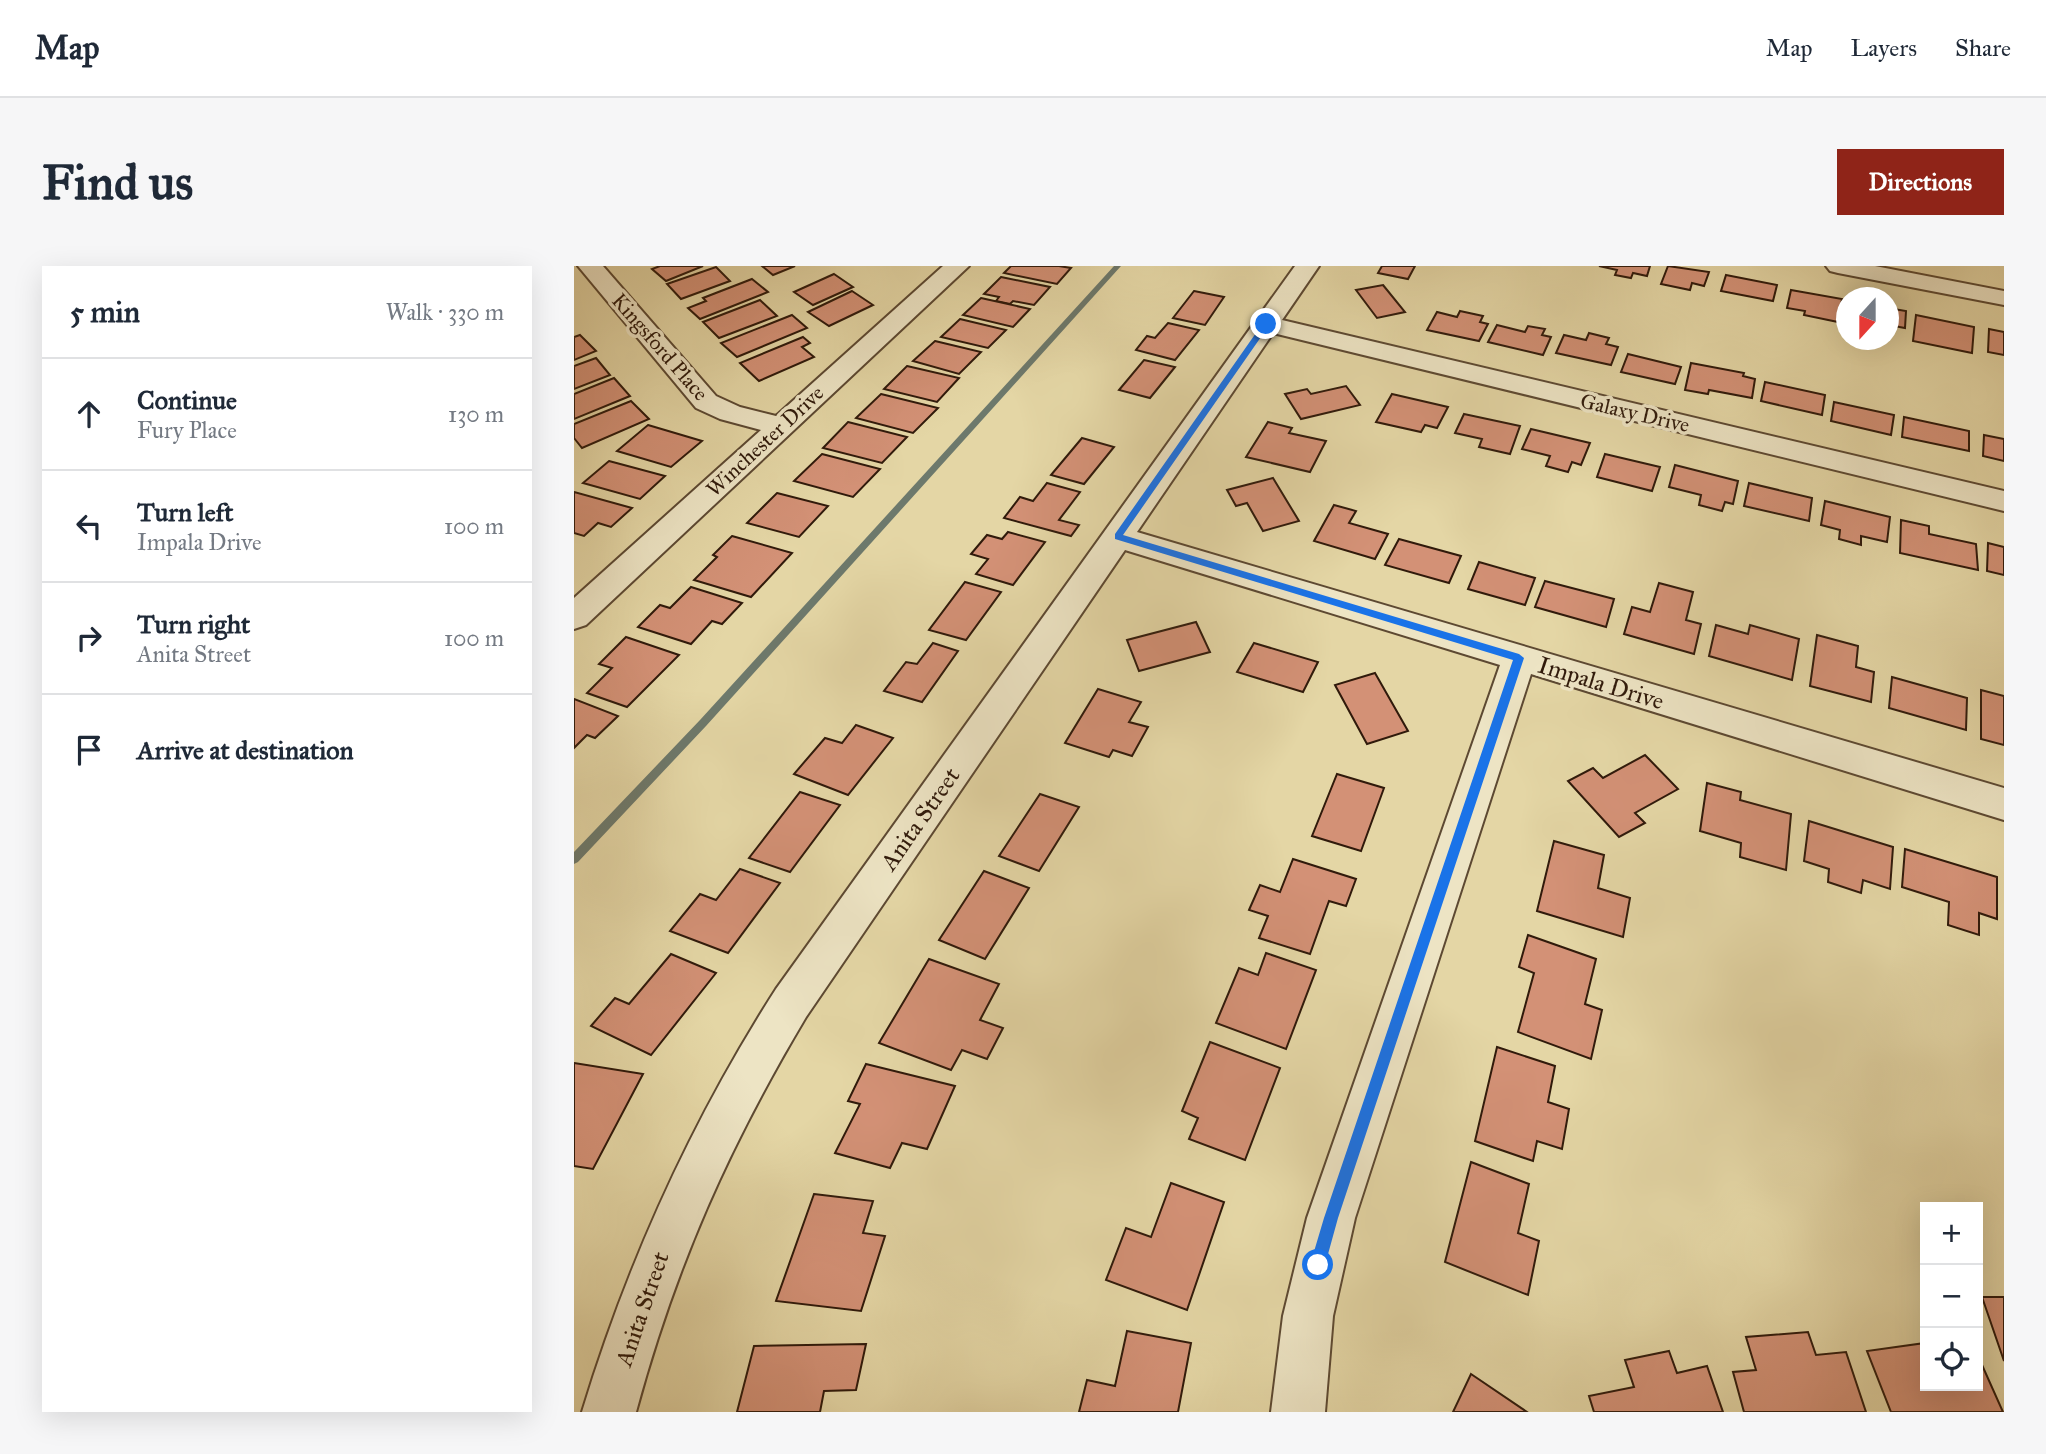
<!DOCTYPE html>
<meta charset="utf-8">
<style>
body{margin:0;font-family:"IM FELL Great Primer",serif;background:#f6f6f7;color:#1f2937}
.controls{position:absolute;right:21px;bottom:21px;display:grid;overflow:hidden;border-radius:0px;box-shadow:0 7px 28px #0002}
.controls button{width:63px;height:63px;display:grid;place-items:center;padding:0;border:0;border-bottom:2px solid #e0e1e3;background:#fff;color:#1f2937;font:35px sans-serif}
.compass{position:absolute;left:1262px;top:21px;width:63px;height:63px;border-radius:50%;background:#fff;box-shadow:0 7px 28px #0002;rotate:201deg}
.stop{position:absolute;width:21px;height:21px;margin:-16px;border:5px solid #1a73e8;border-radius:50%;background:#fff}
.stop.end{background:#1a73e8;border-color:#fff;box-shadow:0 2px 7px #0008}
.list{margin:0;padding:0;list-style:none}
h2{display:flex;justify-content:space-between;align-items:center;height:91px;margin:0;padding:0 28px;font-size:30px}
h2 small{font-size:23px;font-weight:400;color:#747a83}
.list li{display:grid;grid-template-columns:46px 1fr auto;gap:21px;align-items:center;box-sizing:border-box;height:112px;padding:0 28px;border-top:2px solid #e0e1e3}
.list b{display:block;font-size:26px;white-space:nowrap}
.list p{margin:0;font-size:23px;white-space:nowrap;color:#747a83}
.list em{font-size:23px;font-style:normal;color:#747a83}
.icon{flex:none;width:38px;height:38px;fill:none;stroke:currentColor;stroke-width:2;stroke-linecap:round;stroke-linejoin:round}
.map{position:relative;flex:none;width:1430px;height:1146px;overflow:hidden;border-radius:0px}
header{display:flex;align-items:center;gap:42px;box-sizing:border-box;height:98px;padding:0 35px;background:#fff;border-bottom:2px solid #e0e1e3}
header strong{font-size:33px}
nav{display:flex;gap:38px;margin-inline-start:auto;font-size:24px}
.intro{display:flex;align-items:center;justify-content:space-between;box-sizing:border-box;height:168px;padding:0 42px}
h1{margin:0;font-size:49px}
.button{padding:18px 32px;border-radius:0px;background:#8f2418;color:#fff;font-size:24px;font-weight:700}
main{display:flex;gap:42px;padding:0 42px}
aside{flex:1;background:#fff;border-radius:0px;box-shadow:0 7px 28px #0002}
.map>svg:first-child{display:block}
</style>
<header>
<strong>Map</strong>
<nav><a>Map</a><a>Layers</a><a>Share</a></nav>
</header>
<div class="intro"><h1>Find us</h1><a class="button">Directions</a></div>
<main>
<aside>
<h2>5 min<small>Walk · 330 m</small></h2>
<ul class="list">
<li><svg class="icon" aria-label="ahead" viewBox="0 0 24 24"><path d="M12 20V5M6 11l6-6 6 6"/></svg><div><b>Continue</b><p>Fury Place</p></div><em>130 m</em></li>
<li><svg class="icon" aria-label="left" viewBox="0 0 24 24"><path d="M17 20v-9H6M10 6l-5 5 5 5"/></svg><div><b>Turn left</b><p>Impala Drive</p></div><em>100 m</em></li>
<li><svg class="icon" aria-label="right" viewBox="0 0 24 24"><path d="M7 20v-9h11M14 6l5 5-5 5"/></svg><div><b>Turn right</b><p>Anita Street</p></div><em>100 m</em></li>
<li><svg class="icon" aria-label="arrive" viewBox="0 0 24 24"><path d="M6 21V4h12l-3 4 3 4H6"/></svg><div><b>Arrive at destination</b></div></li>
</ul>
</aside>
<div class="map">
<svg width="1430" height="1146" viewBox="0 0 1430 1146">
<rect width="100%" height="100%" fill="#e4d6a5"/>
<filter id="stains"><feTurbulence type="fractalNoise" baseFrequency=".00286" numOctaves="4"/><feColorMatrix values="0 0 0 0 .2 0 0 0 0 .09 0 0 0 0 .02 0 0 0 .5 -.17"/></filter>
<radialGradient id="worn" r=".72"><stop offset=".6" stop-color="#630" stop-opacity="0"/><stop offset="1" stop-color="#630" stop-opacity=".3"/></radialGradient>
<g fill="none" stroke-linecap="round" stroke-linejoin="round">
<path fill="#6d796c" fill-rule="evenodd" d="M540,0H547L132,460L4,596L0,598V586L126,454Z"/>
</g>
<g fill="#d39176" stroke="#301a0b" stroke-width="2">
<path d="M86,0H129L92,15L78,3Z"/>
<path d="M188,0H221L199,9Z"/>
<path d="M437,0H485L497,2L483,18L430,7Z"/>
<path d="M808,0H841L834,13L804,7Z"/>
<path d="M1025,0H1076L1073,10L1059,7L1057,12L1041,9L1043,4Z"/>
<path d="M1094,0L1135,6L1130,20L1118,17L1116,24L1087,18Z"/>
<path d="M142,1L156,15L107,33L93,18Z"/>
<path d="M260,8L279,21L239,39L220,26Z"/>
<path d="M1152,9L1203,19L1199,35L1147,25Z"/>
<path d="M427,11L476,21L460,39L439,35L436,38L422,35L425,31L410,28Z"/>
<path d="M178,13L194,26L126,53L114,42L132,35L129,32Z"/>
<path d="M809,19L831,46L803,52L782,24Z"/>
<path d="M1217,24L1268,33L1264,56L1230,49L1231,45L1213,42Z"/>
<path d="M278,25L299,39L255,60L234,46Z"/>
<path d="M620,25L650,31L631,59L599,52Z"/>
<path d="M407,32L456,43L439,61L389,49Z"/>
<path d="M186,34L203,50L145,72L129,56Z"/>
<path d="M1314,42L1332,45L1331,62L1314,59Z"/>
<path d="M886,45L909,50L906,56L914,58L905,75L853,64L863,46L883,51Z"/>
<path d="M218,49L233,62L163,91L147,77Z"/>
<path d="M1342,49L1400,61L1398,87L1339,75Z"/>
<path d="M386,53L432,64L414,82L367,71Z"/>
<path d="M594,57L625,64L601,94L562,84L573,70L581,72Z"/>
<path d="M923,59L951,66L954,60L971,63L968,69L977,71L969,89L914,76Z"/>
<path d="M1415,63L1430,66V89L1414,86Z"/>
<path d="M1015,67L1035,72L1032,78L1044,81L1037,99L982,87L990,69L1012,74Z"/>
<path d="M6,69L22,85L0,94V71Z"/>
<path d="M229,71L236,77L228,81L240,91L185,115L166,97Z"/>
<path d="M361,75L407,86L385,108L339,95Z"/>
<path d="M1054,88L1107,101L1101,118L1047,106Z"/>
<path d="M22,92L36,109L0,123V100Z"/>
<path d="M570,94L601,101L576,132L545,124Z"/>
<path d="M1117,97L1170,107L1169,110L1181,113L1178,132L1135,124L1134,128L1111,124Z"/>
<path d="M333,100L385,112L363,136L310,123Z"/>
<path d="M40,112L56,130L0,153V128Z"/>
<path d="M1191,116L1251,129L1248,149L1187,135Z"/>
<path d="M772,120L786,139L727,153L711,128L733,123L737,128Z"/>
<path d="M307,128L364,142L339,167L282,152Z"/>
<path d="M818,128L874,141L863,162L851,159L847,166L802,156Z"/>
<path d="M57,135L75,153L8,182L0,172V158Z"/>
<path d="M1260,136L1320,149L1317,169L1257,155Z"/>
<path d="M890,148L946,160L936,188L905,181L908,173L881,167Z"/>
<path d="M1330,151L1395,165V185L1328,171Z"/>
<path d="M274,156L333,171L308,197L249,182Z"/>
<path d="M694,156L718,162L715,167L752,175L736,206L672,191Z"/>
<path d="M74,159L128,175L97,201L43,185Z"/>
<path d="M957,163L1016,177L1007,199L998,196L994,206L972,200L976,190L948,183Z"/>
<path d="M1410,169L1430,173V195L1409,190Z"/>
<path d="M508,172L540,181L510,218L477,209Z"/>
<path d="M248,188L306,203L279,231L220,215Z"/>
<path d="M1031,188L1086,201L1078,225L1023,211Z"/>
<path d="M35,195L91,210L66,233L9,217Z"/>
<path d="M1101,199L1164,215L1159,238L1151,236L1148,245L1125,239L1127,229L1095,221Z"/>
<path d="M699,212L725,255L689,265L673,237L662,240L653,224Z"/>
<path d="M473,217L506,226L485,254L505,259L497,270L430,252L446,231L459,235Z"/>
<path d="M1175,217L1238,232L1235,255L1170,240Z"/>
<path d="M0,226L58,242L37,261L24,257L10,270L0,267Z"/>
<path d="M203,227L254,240L225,271L173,257Z"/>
<path d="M1251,235L1316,251L1313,276L1287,270V279L1265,273L1266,264L1247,259Z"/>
<path d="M760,239L782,245L775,257L814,268L801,293L740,275Z"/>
<path d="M1327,254L1355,260V268L1402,278L1404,304L1326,287Z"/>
<path d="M434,266L471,276L439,319L402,308L414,293L397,288L413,269L428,273Z"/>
<path d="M158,270L218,287L177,331L120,314L143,291L139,289Z"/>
<path d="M825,273L887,290L875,317L811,299Z"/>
<path d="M1414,277L1430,281V309L1413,305Z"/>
<path d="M905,296L961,312L951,339L894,323Z"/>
<path d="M971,315L1040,333L1032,361L961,341Z"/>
<path d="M391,316L427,326L392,374L355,364Z"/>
<path d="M1085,317L1119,326L1112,354L1127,358L1120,388L1050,368L1058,341L1076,346Z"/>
<path d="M117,321L168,337L148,358L138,355L117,378L64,361L86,339L96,342Z"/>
<path d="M622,356L636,386L565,405L553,374Z"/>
<path d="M1142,359L1174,368L1176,359L1225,373L1218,414L1135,390Z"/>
<path d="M1243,369L1284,380L1282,401L1300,406L1297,436L1236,420Z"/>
<path d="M52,371L105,389L53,441L13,427L38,402L25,398Z"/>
<path d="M359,377L384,385L348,436L310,425L332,396L343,398Z"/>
<path d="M680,377L744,396L729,426L663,406Z"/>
<path d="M801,407L834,465L793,478L761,419Z"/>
<path d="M1318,411L1393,432L1392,464L1315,442Z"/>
<path d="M524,423L567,436L555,456L574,461L558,490L539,484L535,491L491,477Z"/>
<path d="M1407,424L1430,430V479L1407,473Z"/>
<path d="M0,433L44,450L21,472L13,469L0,482Z"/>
<path d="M282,459L319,472L274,529L220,508L251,472L268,477Z"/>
<path d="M1071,489L1104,523L1061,547L1071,557L1045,571L994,515L1019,502L1029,512Z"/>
<path d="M763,508L810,522L787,585L738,570Z"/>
<path d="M1133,517L1167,526L1166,534L1217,548L1212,604L1166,591L1167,577L1126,565Z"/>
<path d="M226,526L266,539L216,606L175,592Z"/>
<path d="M466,528L505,541L465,605L425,590Z"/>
<path d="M1235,555L1319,581L1316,623L1289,614L1287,627L1254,616L1255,603L1230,595Z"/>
<path d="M980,575L1030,589L1024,622L1056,632L1049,671L963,645Z"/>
<path d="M1331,583L1423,611V653L1405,647V669L1374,659L1375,636L1328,621Z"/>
<path d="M719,593L782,613L772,640L755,635L736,688L685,672L694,650L675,644L686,619L706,626Z"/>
<path d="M166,603L206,617L154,687L96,665L126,628L142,634Z"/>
<path d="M410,605L455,622L411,693L365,674Z"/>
<path d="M954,669L1022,693L1011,738L1028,744L1017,793L944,766L960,707L945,701Z"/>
<path d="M692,687L742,704L712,783L642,757L665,702L684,709Z"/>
<path d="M97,688L142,707L77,789L17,760L41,732L55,738Z"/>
<path d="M355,693L425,718L406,754L429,762L413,793L388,784L377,804L305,777Z"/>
<path d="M636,776L706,802L671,894L615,873L624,852L608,845Z"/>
<path d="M923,781L981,800L974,836L995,843L988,883L963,875L959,895L901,875Z"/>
<path d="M0,797L69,808L19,903L0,900Z"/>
<path d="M292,798L381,820L353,883L328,877L316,902L261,887L286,838L274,835Z"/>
<path d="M897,896L955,918L944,967L965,975L954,1029L871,996Z"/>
<path d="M597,917L650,936L613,1044L532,1014L552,962L577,971Z"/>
<path d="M240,928L299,935L289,967L311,970L287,1045L202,1035Z"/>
<path d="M1408,1031H1430V1095Z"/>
<path d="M553,1065L617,1077L604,1146H505L513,1114L541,1120Z"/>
<path d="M1234,1066L1242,1089L1272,1086L1292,1146H1170L1159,1106L1182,1104L1172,1071Z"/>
<path d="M1351,1077V1120H1404V1090L1429,1146H1317L1293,1085Z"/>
<path d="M292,1078L282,1124L250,1125L246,1146H163L180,1080Z"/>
<path d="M1095,1085L1103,1107L1133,1100L1149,1146H1020L1015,1130L1060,1121L1051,1094Z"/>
<path d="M897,1108L953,1146H879Z"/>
</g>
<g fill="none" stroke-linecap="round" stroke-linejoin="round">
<defs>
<g id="minor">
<path d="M4,0H29L142,130L166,141L202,150L369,0H395L12,359L0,363V332L187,164L146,153L122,142Z"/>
<path d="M721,0H745L708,54L1430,225V245L699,67L563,266L1430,522V554L957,408L781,952L759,1050L751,1146H697L709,1050L733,952L926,399L551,284L232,751C154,882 102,999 62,1146H8C54,995 117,856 202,723Z"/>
<path d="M1252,0H1301L1430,25V39L1264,7L1256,5Z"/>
</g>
</defs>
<use href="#minor" stroke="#5d4932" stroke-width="4"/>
<use href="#minor" fill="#ede4c4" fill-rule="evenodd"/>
</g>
<path fill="#1a73e8" d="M689,57L696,58L549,269L945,388L950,392L764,952L751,999L749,1004L744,1007L739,1004L736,999L750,952L939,394L541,273V268Z"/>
<g text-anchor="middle" stroke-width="7" stroke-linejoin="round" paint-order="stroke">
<g font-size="21" fill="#301a0b" stroke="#ede4c4">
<text transform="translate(86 81) rotate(49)" y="7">Kingsford Place</text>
<text transform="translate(1061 147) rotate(13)" y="7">Galaxy Drive</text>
<text transform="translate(191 175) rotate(-43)" y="7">Winchester Drive</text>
</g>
<g font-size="24" fill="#301a0b" stroke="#ede4c4">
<text transform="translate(1027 417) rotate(17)" y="8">Impala Drive</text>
<text transform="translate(346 553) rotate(-55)" y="8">Anita Street</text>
<text transform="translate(68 1043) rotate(-71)" y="8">Anita Street</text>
</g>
</g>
<rect width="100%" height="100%" filter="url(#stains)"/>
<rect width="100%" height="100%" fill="url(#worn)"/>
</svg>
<div class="controls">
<button>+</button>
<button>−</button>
<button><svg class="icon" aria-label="locate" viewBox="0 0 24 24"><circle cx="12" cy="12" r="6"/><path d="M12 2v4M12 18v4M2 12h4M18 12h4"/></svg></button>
</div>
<svg class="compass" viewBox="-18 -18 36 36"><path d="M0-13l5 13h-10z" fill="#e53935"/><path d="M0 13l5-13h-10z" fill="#747a83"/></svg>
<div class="stop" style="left:744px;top:999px"></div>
<div class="stop end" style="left:692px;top:58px"></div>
</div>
</main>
